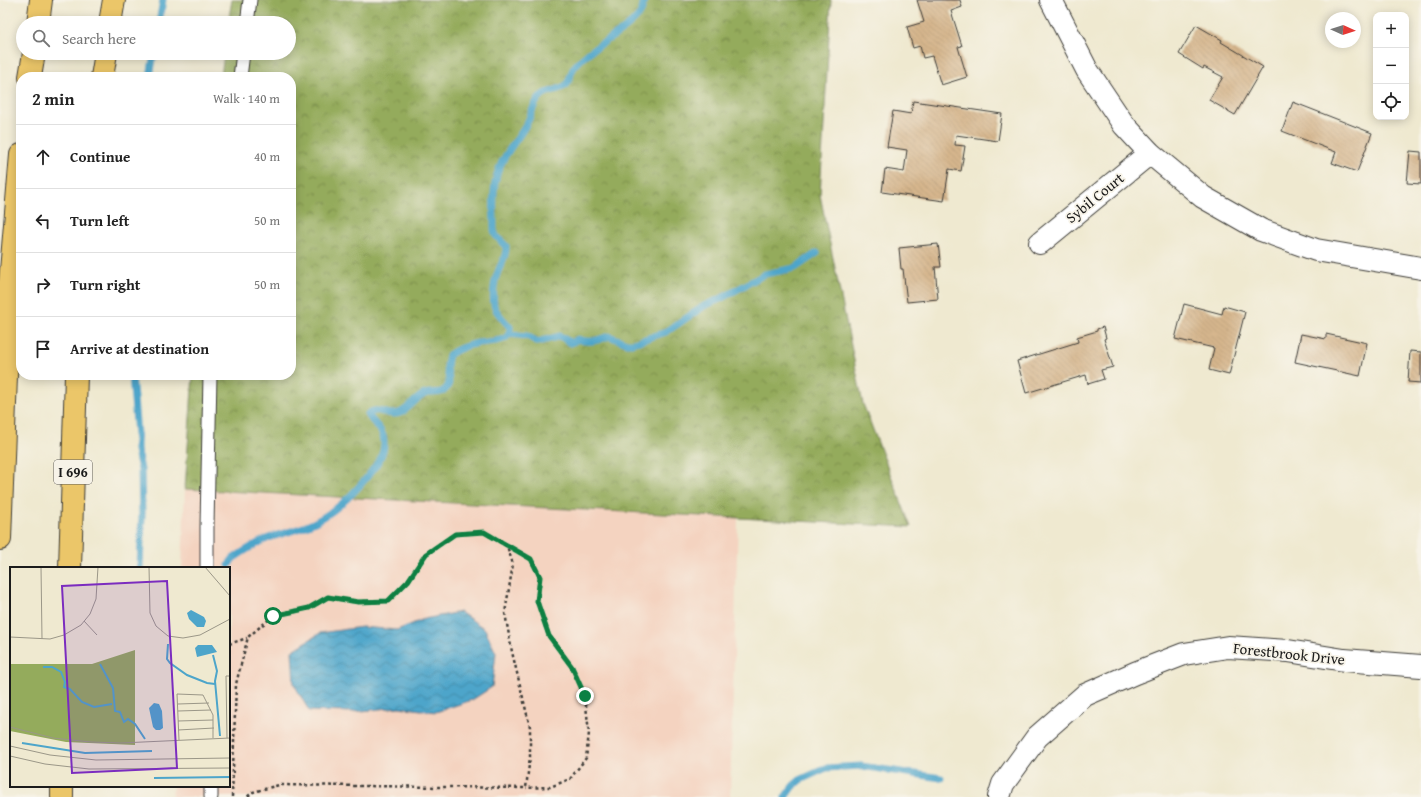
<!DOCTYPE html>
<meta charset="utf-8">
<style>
body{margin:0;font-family:"Gentium Book Plus",serif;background:#f6f6f6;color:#222}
.controls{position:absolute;right:12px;top:12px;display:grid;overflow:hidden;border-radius:8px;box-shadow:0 2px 10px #0003}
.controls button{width:36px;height:36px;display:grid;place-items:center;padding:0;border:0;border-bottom:1px solid #e0e0e0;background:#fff;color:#222;font:20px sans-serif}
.compass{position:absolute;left:1325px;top:12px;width:36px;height:36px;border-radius:50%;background:#fff;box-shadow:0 2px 10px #0003;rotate:93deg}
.stop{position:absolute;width:12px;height:12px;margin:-9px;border:3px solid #0b8043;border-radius:50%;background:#fff}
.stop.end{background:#0b8043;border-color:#fff;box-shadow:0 1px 4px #0008}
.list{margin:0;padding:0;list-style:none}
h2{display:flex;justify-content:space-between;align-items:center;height:52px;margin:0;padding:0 16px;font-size:17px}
h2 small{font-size:13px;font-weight:400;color:#767676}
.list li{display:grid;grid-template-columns:26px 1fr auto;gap:12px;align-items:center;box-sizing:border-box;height:64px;padding:0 16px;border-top:1px solid #e0e0e0}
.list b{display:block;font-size:15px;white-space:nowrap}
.list em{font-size:13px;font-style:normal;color:#767676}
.icon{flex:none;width:22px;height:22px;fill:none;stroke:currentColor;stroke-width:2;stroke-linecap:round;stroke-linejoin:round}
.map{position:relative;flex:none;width:1421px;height:797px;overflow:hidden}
.search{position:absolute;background:#fff;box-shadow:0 2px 10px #0003;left:16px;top:16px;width:280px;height:44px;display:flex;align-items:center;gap:10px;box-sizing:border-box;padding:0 14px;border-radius:22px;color:#767676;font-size:15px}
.panel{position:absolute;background:#fff;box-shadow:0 2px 10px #0003;left:16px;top:72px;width:280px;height:308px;border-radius:16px}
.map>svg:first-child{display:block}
</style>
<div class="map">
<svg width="1421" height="797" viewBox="0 0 1421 797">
<defs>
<pattern id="forest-crowns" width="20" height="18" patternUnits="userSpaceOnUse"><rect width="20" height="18" fill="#94ab5c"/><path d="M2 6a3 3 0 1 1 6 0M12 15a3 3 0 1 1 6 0" fill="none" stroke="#788a4b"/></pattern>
<pattern id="water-waves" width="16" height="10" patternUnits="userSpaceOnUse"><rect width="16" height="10" fill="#4da5ca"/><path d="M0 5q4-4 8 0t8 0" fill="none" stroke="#3f86a3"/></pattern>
<pattern id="building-back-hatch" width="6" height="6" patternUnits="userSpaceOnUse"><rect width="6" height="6" fill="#d6b68d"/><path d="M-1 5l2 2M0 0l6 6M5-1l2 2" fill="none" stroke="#b79c79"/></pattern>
</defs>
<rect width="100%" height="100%" fill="#f7f3e8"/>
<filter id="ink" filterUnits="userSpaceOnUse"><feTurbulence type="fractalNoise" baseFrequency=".025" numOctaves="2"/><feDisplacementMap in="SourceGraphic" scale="8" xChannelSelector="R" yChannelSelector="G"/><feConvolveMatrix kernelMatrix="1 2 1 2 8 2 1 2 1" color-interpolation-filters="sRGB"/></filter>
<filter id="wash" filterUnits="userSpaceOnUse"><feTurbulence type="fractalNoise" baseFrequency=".012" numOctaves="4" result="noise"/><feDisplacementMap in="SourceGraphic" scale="16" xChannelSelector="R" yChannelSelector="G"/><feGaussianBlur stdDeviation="0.9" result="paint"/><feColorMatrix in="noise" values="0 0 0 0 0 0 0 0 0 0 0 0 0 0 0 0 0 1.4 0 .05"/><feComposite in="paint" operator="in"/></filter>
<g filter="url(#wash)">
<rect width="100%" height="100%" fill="#efe9d0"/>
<path fill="#f4d3c0" d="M185,489L738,518L730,797H172L173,786H229V568H182Z"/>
<path fill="url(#forest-crowns)" stroke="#58643c" d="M232,0H831L820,195L863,404L911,527L185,489L193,375H291V77H221L224,53H289V23H228Z"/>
<path fill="url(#water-waves)" stroke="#346073" d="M460,612L485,629L496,653L492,687L472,700L436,712L399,707L352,712L309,711L294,684L292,651L320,633L362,627L397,630L424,619Z"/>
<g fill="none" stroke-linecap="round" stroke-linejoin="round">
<g stroke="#4da5ca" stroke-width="7">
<path d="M159,23L163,0"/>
<path d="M150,77L154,53"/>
<path d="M509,334L527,336L538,342L560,336L571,343L578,339C589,344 598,340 609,336L627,343H633L666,332L704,306L722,298L765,274L795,268L817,253"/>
<path d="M132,375L137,434V450L141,470L142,515L140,568"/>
<path d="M229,565C230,563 232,559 234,558C244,551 257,543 269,538C284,532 300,530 315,522C338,510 355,493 371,472C379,461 387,450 383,436C381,427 372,423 368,414C378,406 384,415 395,414C406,414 413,400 423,395C431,390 442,397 448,386C451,380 447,374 447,368C447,364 448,359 449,355C456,349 469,345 478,343C488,341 512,344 510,327C505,322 500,316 496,310C491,303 494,280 498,272C501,263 507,256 506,246L496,236L494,230C494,208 491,184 501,164C508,149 520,137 527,123C532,114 533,103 541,96C548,90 559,91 566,85C570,81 570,76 572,71C575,63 585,56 591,51C606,40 631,28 641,12C643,8 643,4 644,0"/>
<path d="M785,797L793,786L800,780L826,768L861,766L941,778"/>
</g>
</g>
<g id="blocks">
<g fill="url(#building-back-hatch)">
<path d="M917,0H960L962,7L951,11L962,46L958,47L967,77L941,85L932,56L923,58L920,46L913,48L907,27L924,22Z"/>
<path d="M1196,25L1222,40L1221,42L1263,67L1235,115L1209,100L1223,77L1204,67L1203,69L1179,54Z"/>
<path d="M913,101L1002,114L998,141L956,135L955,145L965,146L961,171L949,169L944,201L882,192L885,169L904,172L907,150L887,147L893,111L911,114Z"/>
<path d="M1293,102L1372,133L1357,172L1332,163L1336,152L1282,131Z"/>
<path d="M1410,151L1421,152V184L1407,183Z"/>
<path d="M938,244L941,267H935L938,299L907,302L903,269H901L899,248Z"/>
<path d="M1184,304L1222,314L1224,306L1245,312L1229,375L1209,370L1214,348L1175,339Z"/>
<path d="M1103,327L1106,338L1104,339L1113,367L1101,370L1104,379L1088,384L1086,375L1026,393L1017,361L1078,342L1077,337L1097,331V329Z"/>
<path d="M1301,334L1326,339V334L1367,343L1360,376L1295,362Z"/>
<path d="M1410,351L1421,352V383L1408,382Z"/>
</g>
</g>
</g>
<g filter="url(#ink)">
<use href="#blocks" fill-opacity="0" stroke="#3c3b37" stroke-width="1"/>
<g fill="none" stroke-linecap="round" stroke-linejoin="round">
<defs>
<g id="lane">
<path d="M247,23L250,0"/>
<path d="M240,77L243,53"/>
<path d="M207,568V526L210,375"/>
<path d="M211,786V797"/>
</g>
<g id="street">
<path d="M1051,0L1087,70L1124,125L1150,153L1203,197L1261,230L1316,250L1421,268"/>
<path d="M1040,243L1150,153"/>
<path d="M999,797L1003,784L1037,737L1085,695L1135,673L1184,654L1228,647L1288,651L1344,660L1421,666"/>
</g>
<g id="highway">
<path d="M38,23L41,0"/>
<path d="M110,23L114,0"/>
<path d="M30,77L34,53"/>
<path d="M102,77L106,53"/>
<path d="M0,539L9,294L21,155"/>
<path d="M70,568L76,375"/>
<path d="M62,797V786"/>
</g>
</defs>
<use href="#lane" stroke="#3c3b37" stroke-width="15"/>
<use href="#street" stroke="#3c3b37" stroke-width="24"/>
<use href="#highway" stroke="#3c3b37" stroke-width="24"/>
<g stroke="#3c3b37" stroke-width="2.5" stroke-dasharray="3 3" stroke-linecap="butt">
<path d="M508,546L531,559L540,577L537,601L549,636L572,667L585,696L589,733L586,758L570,779L550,787L526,788"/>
<path d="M229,644L247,638"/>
<path d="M232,797L236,684L248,637L273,616L309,608L328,597L358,602L388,601L408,581L426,554L455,534L484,532L507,546L513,564L505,613L512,652L530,727V757L526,788L279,785L253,792L247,797"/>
</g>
<use href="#lane" stroke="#fff" stroke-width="13"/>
<use href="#street" stroke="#fff" stroke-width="22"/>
<use href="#highway" stroke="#ebc669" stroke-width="22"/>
</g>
</g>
<g fill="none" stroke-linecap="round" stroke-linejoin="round" filter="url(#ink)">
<path stroke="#0b8043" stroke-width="5" d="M273,616L309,608L328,597L358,602L388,601L408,581L426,554L455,534L484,532L531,559L540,577L537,601L549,636L572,667L585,696"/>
</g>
<g text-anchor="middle" stroke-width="3.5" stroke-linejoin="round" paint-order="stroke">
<rect fill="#f7f3e8" stroke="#5e5c59" stroke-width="1" x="54" y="460" width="38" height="24" rx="3"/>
<g font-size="14" font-weight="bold" fill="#1c1c1c">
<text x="73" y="477">I 696</text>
</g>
<g font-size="15" fill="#1c1c1c" stroke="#f7f3e8">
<text transform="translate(1095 198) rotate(-39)" y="5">Sybil Court</text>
<text transform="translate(1289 654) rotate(6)" y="5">Forestbrook Drive</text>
</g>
</g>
<g transform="translate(10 567)">
<rect width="220" height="220" fill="#efe9d0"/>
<path d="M125,83V178L56,175L0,164V97H82Z" fill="#94ab5c"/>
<path d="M181,43L194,50L196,54L194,60H187L179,52L177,46ZM188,78H202L207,85L187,90L185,81ZM144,136L149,137L152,144L153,161L150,163H146L143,160L139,141Z" fill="#4da5ca"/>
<path fill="none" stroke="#4da5ca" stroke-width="2" d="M158,77L157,92L160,96L177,108L197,116L205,117M203,88L207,104L205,114L210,169M90,97L103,121L105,144L110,145L114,155L118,152L125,157L135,172M33,100H42L51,105L55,115L54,120L60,122L72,135L84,140L102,137M12,176L75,186L142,184M144,211L220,210"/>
<path fill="none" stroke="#9b9788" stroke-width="1" d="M31,0L32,72M139,0L140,46L146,59L158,69L173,71L190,68L220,52M195,0L220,29M74,54L87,68M0,70L40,72L54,68L71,58L80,47L86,32L88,0M168,137L199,136M168,144L201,143M168,154L203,153M0,160L43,171L81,175L111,176L220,171M168,163L204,161M217,171L216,109H220M169,173L167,127L193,128L203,148V171M0,179L40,188L86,193L220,191M0,189L35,197L79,202L220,201"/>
<path fill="#7b2cbf" fill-opacity="0.15" stroke="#7b2cbf" stroke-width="2" d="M157,14L167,201L62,206L52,19Z"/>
<rect width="220" height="220" fill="none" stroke="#1c1c1c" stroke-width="2"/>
</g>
</svg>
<div class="controls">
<button>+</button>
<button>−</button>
<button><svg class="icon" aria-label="locate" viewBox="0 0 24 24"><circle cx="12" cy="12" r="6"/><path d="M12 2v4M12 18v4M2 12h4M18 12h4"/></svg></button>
</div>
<svg class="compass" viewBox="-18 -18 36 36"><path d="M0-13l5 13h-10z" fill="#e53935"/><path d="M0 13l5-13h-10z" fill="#767676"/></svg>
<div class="stop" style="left:273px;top:616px"></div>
<div class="stop end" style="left:585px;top:696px"></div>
<div class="search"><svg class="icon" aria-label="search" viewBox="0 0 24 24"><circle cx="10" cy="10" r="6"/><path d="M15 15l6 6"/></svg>Search here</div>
<section class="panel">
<h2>2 min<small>Walk · 140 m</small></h2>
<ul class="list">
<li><svg class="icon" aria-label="ahead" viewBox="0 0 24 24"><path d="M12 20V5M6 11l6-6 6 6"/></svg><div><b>Continue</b></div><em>40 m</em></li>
<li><svg class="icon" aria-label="left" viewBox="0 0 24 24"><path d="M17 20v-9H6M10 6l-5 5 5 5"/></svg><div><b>Turn left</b></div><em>50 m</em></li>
<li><svg class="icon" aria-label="right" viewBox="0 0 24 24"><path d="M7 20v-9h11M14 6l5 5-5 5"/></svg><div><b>Turn right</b></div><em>50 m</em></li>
<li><svg class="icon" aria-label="arrive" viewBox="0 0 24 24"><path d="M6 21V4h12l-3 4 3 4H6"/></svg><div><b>Arrive at destination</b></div></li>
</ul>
</section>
</div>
